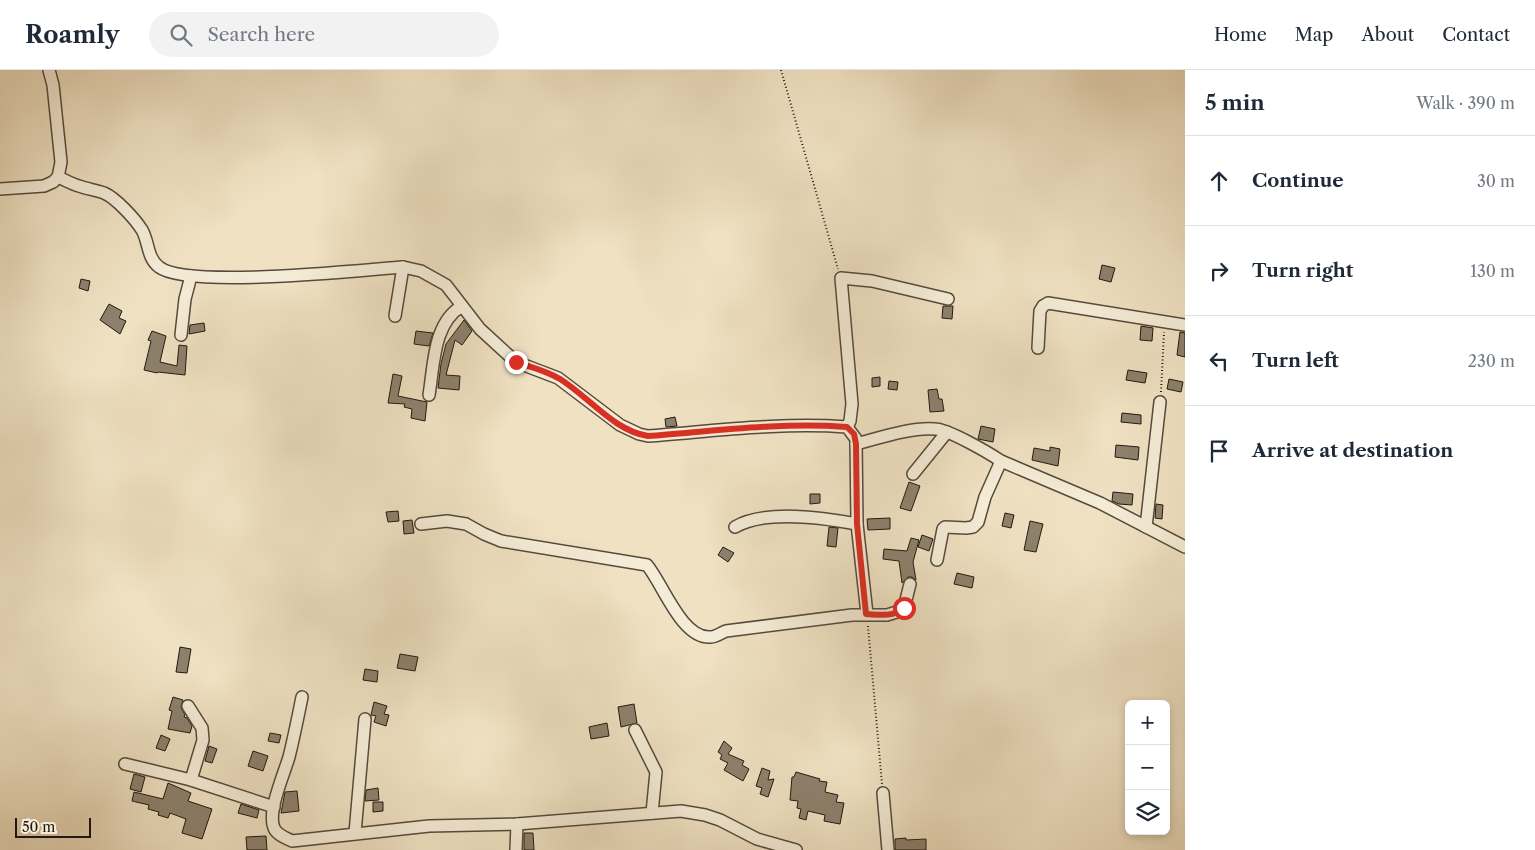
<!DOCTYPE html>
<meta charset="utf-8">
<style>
body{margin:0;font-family:"Libre Caslon Text",serif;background:#f2f2f3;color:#1f2937}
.controls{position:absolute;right:15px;bottom:15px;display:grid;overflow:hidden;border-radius:8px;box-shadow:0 2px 8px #0003}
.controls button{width:45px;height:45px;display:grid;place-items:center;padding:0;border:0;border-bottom:1px solid #e0e1e3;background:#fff;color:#1f2937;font:25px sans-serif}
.scale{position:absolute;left:15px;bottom:12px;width:76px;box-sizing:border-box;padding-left:5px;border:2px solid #221910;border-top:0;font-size:14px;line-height:18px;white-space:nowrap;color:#221910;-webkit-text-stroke:4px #f5ecd7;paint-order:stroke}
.stop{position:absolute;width:15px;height:15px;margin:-11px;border:4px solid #d93025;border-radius:50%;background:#fff}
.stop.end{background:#d93025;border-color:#fff;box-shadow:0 1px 5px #0008}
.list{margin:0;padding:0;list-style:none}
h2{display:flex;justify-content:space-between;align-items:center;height:65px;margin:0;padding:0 20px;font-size:21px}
h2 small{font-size:16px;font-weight:400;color:#747a83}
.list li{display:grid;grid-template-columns:32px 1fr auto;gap:15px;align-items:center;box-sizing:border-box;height:90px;padding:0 20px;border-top:1px solid #e0e1e3}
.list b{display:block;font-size:19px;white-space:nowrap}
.list em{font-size:16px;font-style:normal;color:#747a83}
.icon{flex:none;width:28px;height:28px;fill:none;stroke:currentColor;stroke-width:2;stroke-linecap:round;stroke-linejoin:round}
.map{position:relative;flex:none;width:1185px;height:780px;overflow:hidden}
header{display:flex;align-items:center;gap:30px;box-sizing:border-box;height:70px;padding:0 25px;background:#fff;border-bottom:1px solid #e0e1e3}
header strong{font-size:24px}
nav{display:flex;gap:28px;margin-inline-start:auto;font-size:18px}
.search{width:350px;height:45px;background:#f2f2f3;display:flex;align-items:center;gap:12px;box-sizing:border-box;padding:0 18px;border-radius:28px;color:#747a83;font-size:19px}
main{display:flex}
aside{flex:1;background:#fff}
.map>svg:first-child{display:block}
</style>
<header>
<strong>Roamly</strong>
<div class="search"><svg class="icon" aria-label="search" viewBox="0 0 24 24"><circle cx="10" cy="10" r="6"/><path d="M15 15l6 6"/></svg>Search here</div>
<nav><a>Home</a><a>Map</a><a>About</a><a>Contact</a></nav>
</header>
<main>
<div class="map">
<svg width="1185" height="780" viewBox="0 0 1185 780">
<rect width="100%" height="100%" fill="#efe1c2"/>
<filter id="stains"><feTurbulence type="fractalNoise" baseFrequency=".004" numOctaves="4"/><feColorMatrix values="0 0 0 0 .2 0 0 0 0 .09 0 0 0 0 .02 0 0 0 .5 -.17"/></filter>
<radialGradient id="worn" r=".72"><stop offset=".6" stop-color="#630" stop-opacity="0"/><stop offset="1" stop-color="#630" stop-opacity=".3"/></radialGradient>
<g fill="#8d816d" stroke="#221910">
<path d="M1102,195L1115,198L1111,212L1099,209Z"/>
<path d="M81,209L90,211L88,221L79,218Z"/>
<path d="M109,234L122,241L119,248L126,251L120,264L100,250Z"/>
<path d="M943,236H953L952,249L942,248Z"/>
<path d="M464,250L472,261L462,275L455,270L446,305L460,306L459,320L438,318L441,294L446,274Z"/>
<path d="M204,253L205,261L189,264L190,255Z"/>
<path d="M1141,256L1153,258L1152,271L1140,270Z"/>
<path d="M152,261L166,266L160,292L177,296L179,275L187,276L185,305L158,302L157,303L144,300L151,271L148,270Z"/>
<path d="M416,261L433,263L429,276L414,274Z"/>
<path d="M1180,262L1185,263V287L1177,285Z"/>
<path d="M1128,300L1147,303L1145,313L1126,310Z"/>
<path d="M393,304L402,306L398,326L427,332L425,351L411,348L412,339L404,337L405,334L388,333Z"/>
<path d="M880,307V316L872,317V308Z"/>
<path d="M1169,309L1183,312L1181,322L1167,319Z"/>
<path d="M889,311L898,312L897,320L888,319Z"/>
<path d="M937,319L939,329H942L944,341L930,342L928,320Z"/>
<path d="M1122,343L1141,345V354L1121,352Z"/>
<path d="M675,347L677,356L666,357L665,349Z"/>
<path d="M981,356L995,359L993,372L978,369Z"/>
<path d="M1116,375L1139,377L1138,390L1115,387Z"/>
<path d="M1050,377L1060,379L1058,396L1032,390L1034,378L1050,381Z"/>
<path d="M909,412L920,416L911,441L900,438Z"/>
<path d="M1113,422L1133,424L1132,435L1119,434L1112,431Z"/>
<path d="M810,424H820V433L810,434Z"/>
<path d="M1156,434L1163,435L1162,449L1155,448Z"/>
<path d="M398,441L399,451L388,452L386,442Z"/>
<path d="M1005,443L1014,445L1011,458L1002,456Z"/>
<path d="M890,448V459L868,460L867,449Z"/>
<path d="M412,450L414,463L404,464L403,451Z"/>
<path d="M1030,451L1043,454L1036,482L1024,480Z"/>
<path d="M829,457L838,458L836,477L827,476Z"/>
<path d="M922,465L933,469L929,481L918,477Z"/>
<path d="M911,468L919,470L913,492L916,510L912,507H908L902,513L899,491L883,489L884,479L907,481Z"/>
<path d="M723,477L734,483L728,492L718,485Z"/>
<path d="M957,503L974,507L972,518L954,514Z"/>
<path d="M180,577L191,579L187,603L176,602Z"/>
<path d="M400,584L418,587L415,601L397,598Z"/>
<path d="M365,599L378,601L377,612L363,610Z"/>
<path d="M173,627L183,630L181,637L185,645L184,647L187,648L192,656L190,663L168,659L172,641L169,640Z"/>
<path d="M374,632L387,636L384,644L389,645L386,656L374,652L376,646L371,645Z"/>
<path d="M634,634L637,653L621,657L618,637Z"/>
<path d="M607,653L609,666L591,669L589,657Z"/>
<path d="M270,663L281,665L279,673L268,671Z"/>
<path d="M161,665L170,669L165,681L156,678Z"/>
<path d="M724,671L732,678L728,684L744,691L742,695L749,699L743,711L724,700L728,693L720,689L722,685L718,682Z"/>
<path d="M209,676L217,679L212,693L205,691Z"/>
<path d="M253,681L268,686L263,701L248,696Z"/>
<path d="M762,698L770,701L768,710L774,709L768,727L760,724L762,718L756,716Z"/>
<path d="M796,702L820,709L819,711L827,712L825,722L838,725L836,732L844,733L840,754L824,751L825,745L808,741L806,750L799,748L801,739L797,738L798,731L790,730L792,707H794Z"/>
<path d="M134,704L145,707L141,722L130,719Z"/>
<path d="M168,713L191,723L188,731L212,739L202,769L182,763L186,749L170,743L168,748L158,745L159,742L148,739L149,735L132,731L134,722L163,729Z"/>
<path d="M378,718L379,730L365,731L366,720Z"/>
<path d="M297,721L299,741L281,743L285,722Z"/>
<path d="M373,732H383V741L373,742Z"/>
<path d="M241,734L259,740L257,748L238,743Z"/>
<path d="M524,763H533L534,780H524Z"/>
<path d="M266,766L267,780H247L246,767Z"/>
<path d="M906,768V770L926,769V780H895V769Z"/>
</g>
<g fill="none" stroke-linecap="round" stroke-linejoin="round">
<defs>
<g id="minor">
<path d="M58,107C65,110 72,114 79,116C87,119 96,120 104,123C116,128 135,149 142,160C149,172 147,188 159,197C187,219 361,200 403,197L421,201L446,215L480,259L516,292L558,308L620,355L639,364L648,366C715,361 781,352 847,357L856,369L857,454L867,544"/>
<path d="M0,119L44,116L53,112L58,107L61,92L53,15L49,0"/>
<path d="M395,246L403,197"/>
<path d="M181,265L185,229L191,206"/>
<path d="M1038,278L1040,241L1043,236L1048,233L1185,255"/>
<path d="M429,325C434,295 433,253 462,236"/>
<path d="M847,357L850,351L852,334L841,208L872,211L948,229"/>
<path d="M856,374C879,368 911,357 935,359C948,359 989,383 1001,391L1100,433L1185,477"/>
<path d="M913,404L947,362"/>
<path d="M421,454L447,451L466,454L484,464L501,471L647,495C663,514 682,570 711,567C716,567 721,563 726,561L852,545H887L900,541L904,538L910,514"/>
<path d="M735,457C766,439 824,448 857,454"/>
<path d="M1146,457L1160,332"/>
<path d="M937,490L943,459L945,457L966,458L973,457L978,452L985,427L1001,391"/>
<path d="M302,627C298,647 294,667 289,687C284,704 267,742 274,758C277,765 286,768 292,771L429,756L517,754L681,741L705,745L720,750L757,769L796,780"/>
<path d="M188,636L202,658L203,670L191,710"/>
<path d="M635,660L656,702L652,743"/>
<path d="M125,694L191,710L274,737"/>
<path d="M883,723L888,780"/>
<path d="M355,763L365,649"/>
<path d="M516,780L517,754"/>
</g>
</defs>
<use href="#minor" stroke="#554b3c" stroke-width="14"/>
<g stroke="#221910" stroke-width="2" stroke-dasharray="1 2.5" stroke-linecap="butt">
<path d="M781,0L838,199"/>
<path d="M1161,322L1164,262"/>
<path d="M868,556L882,714"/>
</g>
<use href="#minor" stroke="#f5ecd7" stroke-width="11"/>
</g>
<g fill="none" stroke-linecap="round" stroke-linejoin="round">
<path stroke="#d93025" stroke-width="6" d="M516,292C531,297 547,301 560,309C589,327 614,361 648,366C715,361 780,352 847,357L854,364L856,374L857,454L866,544C879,545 894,547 904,538"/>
</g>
<rect width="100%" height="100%" filter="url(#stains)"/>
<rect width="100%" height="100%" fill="url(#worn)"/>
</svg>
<div class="controls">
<button>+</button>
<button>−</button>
<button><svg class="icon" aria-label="layers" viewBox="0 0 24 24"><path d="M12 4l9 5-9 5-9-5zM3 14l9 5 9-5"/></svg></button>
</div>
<div class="scale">50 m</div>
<div class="stop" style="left:904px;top:538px"></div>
<div class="stop end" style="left:516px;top:292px"></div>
</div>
<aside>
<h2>5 min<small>Walk · 390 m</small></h2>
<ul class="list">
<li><svg class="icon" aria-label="ahead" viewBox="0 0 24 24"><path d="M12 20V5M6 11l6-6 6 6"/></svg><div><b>Continue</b></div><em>30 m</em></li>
<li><svg class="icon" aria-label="right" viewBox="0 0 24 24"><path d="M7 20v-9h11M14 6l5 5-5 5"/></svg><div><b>Turn right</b></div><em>130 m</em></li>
<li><svg class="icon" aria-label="left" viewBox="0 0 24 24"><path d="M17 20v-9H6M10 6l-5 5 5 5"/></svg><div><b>Turn left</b></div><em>230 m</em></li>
<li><svg class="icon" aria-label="arrive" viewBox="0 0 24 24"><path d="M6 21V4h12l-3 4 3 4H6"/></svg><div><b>Arrive at destination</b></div></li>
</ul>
</aside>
</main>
